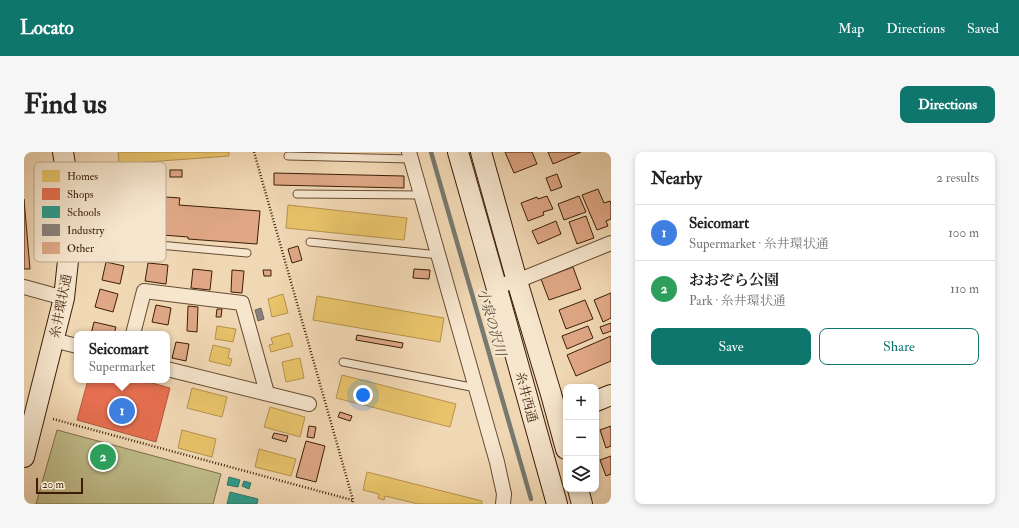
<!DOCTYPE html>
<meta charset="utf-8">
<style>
body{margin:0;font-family:"IM FELL Double Pica","Noto Serif JP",serif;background:#f6f6f6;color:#222}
.controls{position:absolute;right:12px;bottom:12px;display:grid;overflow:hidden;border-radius:8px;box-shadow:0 2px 6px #0003}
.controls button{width:36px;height:36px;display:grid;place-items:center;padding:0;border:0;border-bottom:1px solid #e0e0e0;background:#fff;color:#222;font:20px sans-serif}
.scale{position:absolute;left:12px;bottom:10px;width:47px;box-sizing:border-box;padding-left:4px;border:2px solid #3c1e08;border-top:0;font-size:11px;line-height:14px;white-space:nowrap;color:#3c1e08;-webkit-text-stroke:3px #f6e6ce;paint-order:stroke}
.you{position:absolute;left:339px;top:243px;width:14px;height:14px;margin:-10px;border:3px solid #fff;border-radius:50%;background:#1a73e8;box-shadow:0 0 0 6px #1a73e833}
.badge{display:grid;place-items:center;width:26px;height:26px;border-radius:50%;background:#0f766e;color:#fff;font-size:13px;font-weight:700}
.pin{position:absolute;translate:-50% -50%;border:2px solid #fff;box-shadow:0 1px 4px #0006}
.popup{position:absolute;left:50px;top:179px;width:96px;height:52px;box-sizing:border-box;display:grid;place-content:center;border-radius:8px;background:#fff;filter:drop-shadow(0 1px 3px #0005);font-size:13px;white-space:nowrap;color:#767676}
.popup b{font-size:15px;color:#222}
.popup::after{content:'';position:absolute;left:50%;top:100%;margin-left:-8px;border:8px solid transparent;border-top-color:#fff}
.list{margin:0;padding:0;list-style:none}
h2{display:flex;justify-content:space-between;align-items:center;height:52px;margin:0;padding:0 16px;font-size:17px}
h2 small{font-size:13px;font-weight:400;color:#767676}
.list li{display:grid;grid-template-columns:26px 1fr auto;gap:12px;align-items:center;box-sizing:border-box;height:56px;padding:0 16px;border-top:1px solid #e0e0e0}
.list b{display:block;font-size:15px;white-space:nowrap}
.list p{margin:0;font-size:13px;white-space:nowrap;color:#767676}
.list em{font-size:13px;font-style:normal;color:#767676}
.actions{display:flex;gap:8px;padding:12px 16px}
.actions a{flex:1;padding:9px 0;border:1px solid #0f766e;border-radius:8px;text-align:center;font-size:14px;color:#0f766e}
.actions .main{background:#0f766e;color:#fff}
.icon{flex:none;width:22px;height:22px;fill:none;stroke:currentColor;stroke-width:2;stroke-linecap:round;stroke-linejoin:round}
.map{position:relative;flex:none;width:587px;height:352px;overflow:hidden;border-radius:8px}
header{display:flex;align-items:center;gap:24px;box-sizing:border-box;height:56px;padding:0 20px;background:#0f766e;color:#fff}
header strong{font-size:19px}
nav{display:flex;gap:22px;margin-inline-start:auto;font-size:14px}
.intro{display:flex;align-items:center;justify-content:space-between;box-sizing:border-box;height:96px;padding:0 24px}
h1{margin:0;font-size:28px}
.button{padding:10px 18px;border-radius:8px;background:#0f766e;color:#fff;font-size:14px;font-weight:700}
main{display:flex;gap:24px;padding:0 24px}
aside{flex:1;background:#fff;border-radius:8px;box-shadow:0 2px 6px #0003}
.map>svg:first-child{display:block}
</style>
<header>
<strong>Locato</strong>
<nav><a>Map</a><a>Directions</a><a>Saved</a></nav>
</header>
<div class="intro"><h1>Find us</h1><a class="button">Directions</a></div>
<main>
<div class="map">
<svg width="587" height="352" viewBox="0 0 587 352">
<rect width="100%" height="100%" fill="#f1d8b4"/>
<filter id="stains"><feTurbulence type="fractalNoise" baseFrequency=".005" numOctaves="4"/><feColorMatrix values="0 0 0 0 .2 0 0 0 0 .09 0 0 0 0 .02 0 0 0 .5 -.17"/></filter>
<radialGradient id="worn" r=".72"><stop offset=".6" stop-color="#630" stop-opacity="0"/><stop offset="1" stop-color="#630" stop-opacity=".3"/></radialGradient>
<path fill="#bfbd8a" stroke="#7e6e49" d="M33,278L197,322L189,352H12Z"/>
<g fill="#e9c46a" stroke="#b5924d">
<path d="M94,0H205V4L95,12Z"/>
<path d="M264,53L383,66L380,88L262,76Z"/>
<path d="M259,142L264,161L248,165L244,147Z"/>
<path d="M293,144L420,166L416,190L289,168Z"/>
<path d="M193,174L212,177L209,190L191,187Z"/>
<path d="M265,181L269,194L247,200L245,193L249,192L247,186Z"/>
<path d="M189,193L206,197L204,206L208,207L206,214L185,209Z"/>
<path d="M276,206L280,226L262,230L258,210Z"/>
<path d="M318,223L432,252L426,275L312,246Z"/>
<path d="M168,236L203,245L198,265L163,256Z"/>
<path d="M246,255L281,265L276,285L240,275Z"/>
<path d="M158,278L192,287L188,305L154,296Z"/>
<path d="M235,297L272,307L267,324L231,315Z"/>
<path d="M343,320L458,349V352H394L361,344L360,348L354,346L355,342L339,338Z"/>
</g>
<path fill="#e76f51" stroke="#b4573b" d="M64,228H99L105,229V228H117L146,236L132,290L53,268Z"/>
<g fill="#2a9d8f" stroke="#2f7766">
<path d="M205,325L216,328L214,335L203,333Z"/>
<path d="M220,329L227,331L225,337L218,334Z"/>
<path d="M206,340L234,347L233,352H203Z"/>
</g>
<path fill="#8a817c" stroke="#736359" d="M237,156L240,167L234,169L231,158Z"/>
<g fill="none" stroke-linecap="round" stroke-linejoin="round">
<path stroke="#767a70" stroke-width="4.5" d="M407,0L507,347"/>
</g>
<g fill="#dfa785" stroke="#3c1e08">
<path d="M481,0H508L513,12L490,21Z"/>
<path d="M524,0H557L529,12Z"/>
<rect x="146" y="18" width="12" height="7"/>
<path d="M250,21L380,24V36L250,33Z"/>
<path d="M533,22L538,35L527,39L522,26Z"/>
<path d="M574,37L580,51L586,49L587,52V67L582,69L584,74L573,78L558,43Z"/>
<path d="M128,44L156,46L155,53L236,59L233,92L164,87V85L125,82Z"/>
<path d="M523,44L529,57L519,60L520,63L504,69L497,51L513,45L514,47Z"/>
<path d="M555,44L562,60L540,68L534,52Z"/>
<path d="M0,47L6,117H0Z"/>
<path d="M562,64L570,86L553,92L545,70Z"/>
<path d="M532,69L537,82L514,92L508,79Z"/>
<path d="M274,94L278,108L268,111L264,97Z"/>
<path d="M82,110L100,114L96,132L78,128Z"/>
<path d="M124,111L144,113L142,132L121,129Z"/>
<path d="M549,115L557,137L525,148L517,127Z"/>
<path d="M169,117L188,119L186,138L167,136Z"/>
<path d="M390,117L406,118L405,127L389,126Z"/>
<path d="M208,118L220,119L218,141L207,140Z"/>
<path d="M239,118H247V124H240Z"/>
<path d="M76,137L94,142L89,160L71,155Z"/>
<path d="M587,141V166L579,170L570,148Z"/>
<path d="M561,148L569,167L542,177L535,158Z"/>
<path d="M132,153L147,156L144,173L128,170Z"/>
<path d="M164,154L174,155L173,180L163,179Z"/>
<path d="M193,157H198L197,165H192Z"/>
<path d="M70,170L92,175L90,182H67Z"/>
<path d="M587,171V179L579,182L576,175Z"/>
<path d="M564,174L569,186L543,197L538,184Z"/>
<path d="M333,183L379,191L378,196L332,188Z"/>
<path d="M587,184V209L552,224L543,203Z"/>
<path d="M152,190L165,192L162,209L148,206Z"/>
<path d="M316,260L328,264L326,269L314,265Z"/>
<path d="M285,274L292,275L290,286L283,285Z"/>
<path d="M587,274V294L582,296L576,278Z"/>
<path d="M250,281L264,284L262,290L248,286Z"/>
<path d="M282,289L301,294L292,330L272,325Z"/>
<path d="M587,304V322L582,324L576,308Z"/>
</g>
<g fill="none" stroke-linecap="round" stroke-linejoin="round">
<defs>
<g id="lane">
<path d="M264,4L387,7"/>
<path d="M273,42L398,43"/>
<path d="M50,62L104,67L102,90L223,101"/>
<path d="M286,90L415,103"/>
<path d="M319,210L452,236"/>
</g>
<g id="street">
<path d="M385,0L473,310L480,342L479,352"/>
<path d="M473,134L493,129L587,91"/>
<path d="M0,135L40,146"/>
<path d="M109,182L120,139L218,151L243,241"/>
<path d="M29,188L53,194"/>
<path d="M143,217L285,252"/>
</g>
<g id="secondary">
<path d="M434,0C468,117 500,235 533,352"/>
<path d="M457,0L493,129L527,242L542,297"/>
<path d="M572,249L587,243"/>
<path d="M0,305L40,146L49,62L39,0"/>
<path d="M554,337L558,352"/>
</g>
</defs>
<use href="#lane" stroke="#694c33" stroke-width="9"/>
<use href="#street" stroke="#694c33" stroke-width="16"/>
<use href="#secondary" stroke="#3c1e08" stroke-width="22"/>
<g stroke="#3c1e08" stroke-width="2.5" stroke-dasharray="1 2" stroke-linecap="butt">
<path d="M230,0L329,348L328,352"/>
<path d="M29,267L328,348"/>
</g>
<use href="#lane" stroke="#f6e6ce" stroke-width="7"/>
<use href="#street" stroke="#f6e6ce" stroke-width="14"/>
<use href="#secondary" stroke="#f6e6ce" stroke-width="20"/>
</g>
<g text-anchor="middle" stroke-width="4" stroke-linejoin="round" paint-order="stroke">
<g font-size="13" fill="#3c1e08" stroke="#f6e6ce">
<text transform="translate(36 154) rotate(-79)" y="5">糸井環状通</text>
<text transform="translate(503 245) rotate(75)" y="5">糸井西通</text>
</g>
<g font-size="14" font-style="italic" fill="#594c3c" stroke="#f6e6ce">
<text transform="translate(468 170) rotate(74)" y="5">小泉の沢川</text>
</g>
</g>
<rect x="10" y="10" width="132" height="100" rx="6" fill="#f6e6ce" stroke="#beaa93" stroke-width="1"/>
<rect x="18" y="18" width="18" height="12" fill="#e9c46a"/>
<rect x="18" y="36" width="18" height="12" fill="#e76f51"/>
<rect x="18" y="54" width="18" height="12" fill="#2a9d8f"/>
<rect x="18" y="72" width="18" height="12" fill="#8a817c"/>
<rect x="18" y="90" width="18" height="12" fill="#dfa785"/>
<g font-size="11" fill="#3c1e08">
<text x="43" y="28">Homes</text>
<text x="43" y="46">Shops</text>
<text x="43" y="64">Schools</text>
<text x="43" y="82">Industry</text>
<text x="43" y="100">Other</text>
</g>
<rect width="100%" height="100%" filter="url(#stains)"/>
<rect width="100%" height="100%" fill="url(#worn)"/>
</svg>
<div class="controls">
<button>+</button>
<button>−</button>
<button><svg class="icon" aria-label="layers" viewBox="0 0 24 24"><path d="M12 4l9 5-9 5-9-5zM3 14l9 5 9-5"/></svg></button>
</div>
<div class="scale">20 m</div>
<div class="you"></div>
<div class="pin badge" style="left:98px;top:259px;background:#3f7fe0">1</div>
<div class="popup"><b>Seicomart</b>Supermarket</div>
<div class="pin badge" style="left:79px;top:305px;background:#2e9e5b">2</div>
</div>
<aside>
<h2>Nearby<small>2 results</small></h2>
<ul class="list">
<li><span class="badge" style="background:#3f7fe0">1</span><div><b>Seicomart</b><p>Supermarket · 糸井環状通</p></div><em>100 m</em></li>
<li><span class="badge" style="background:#2e9e5b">2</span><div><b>おおぞら公園</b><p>Park · 糸井環状通</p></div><em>110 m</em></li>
</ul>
<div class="actions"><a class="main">Save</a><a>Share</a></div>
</aside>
</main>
